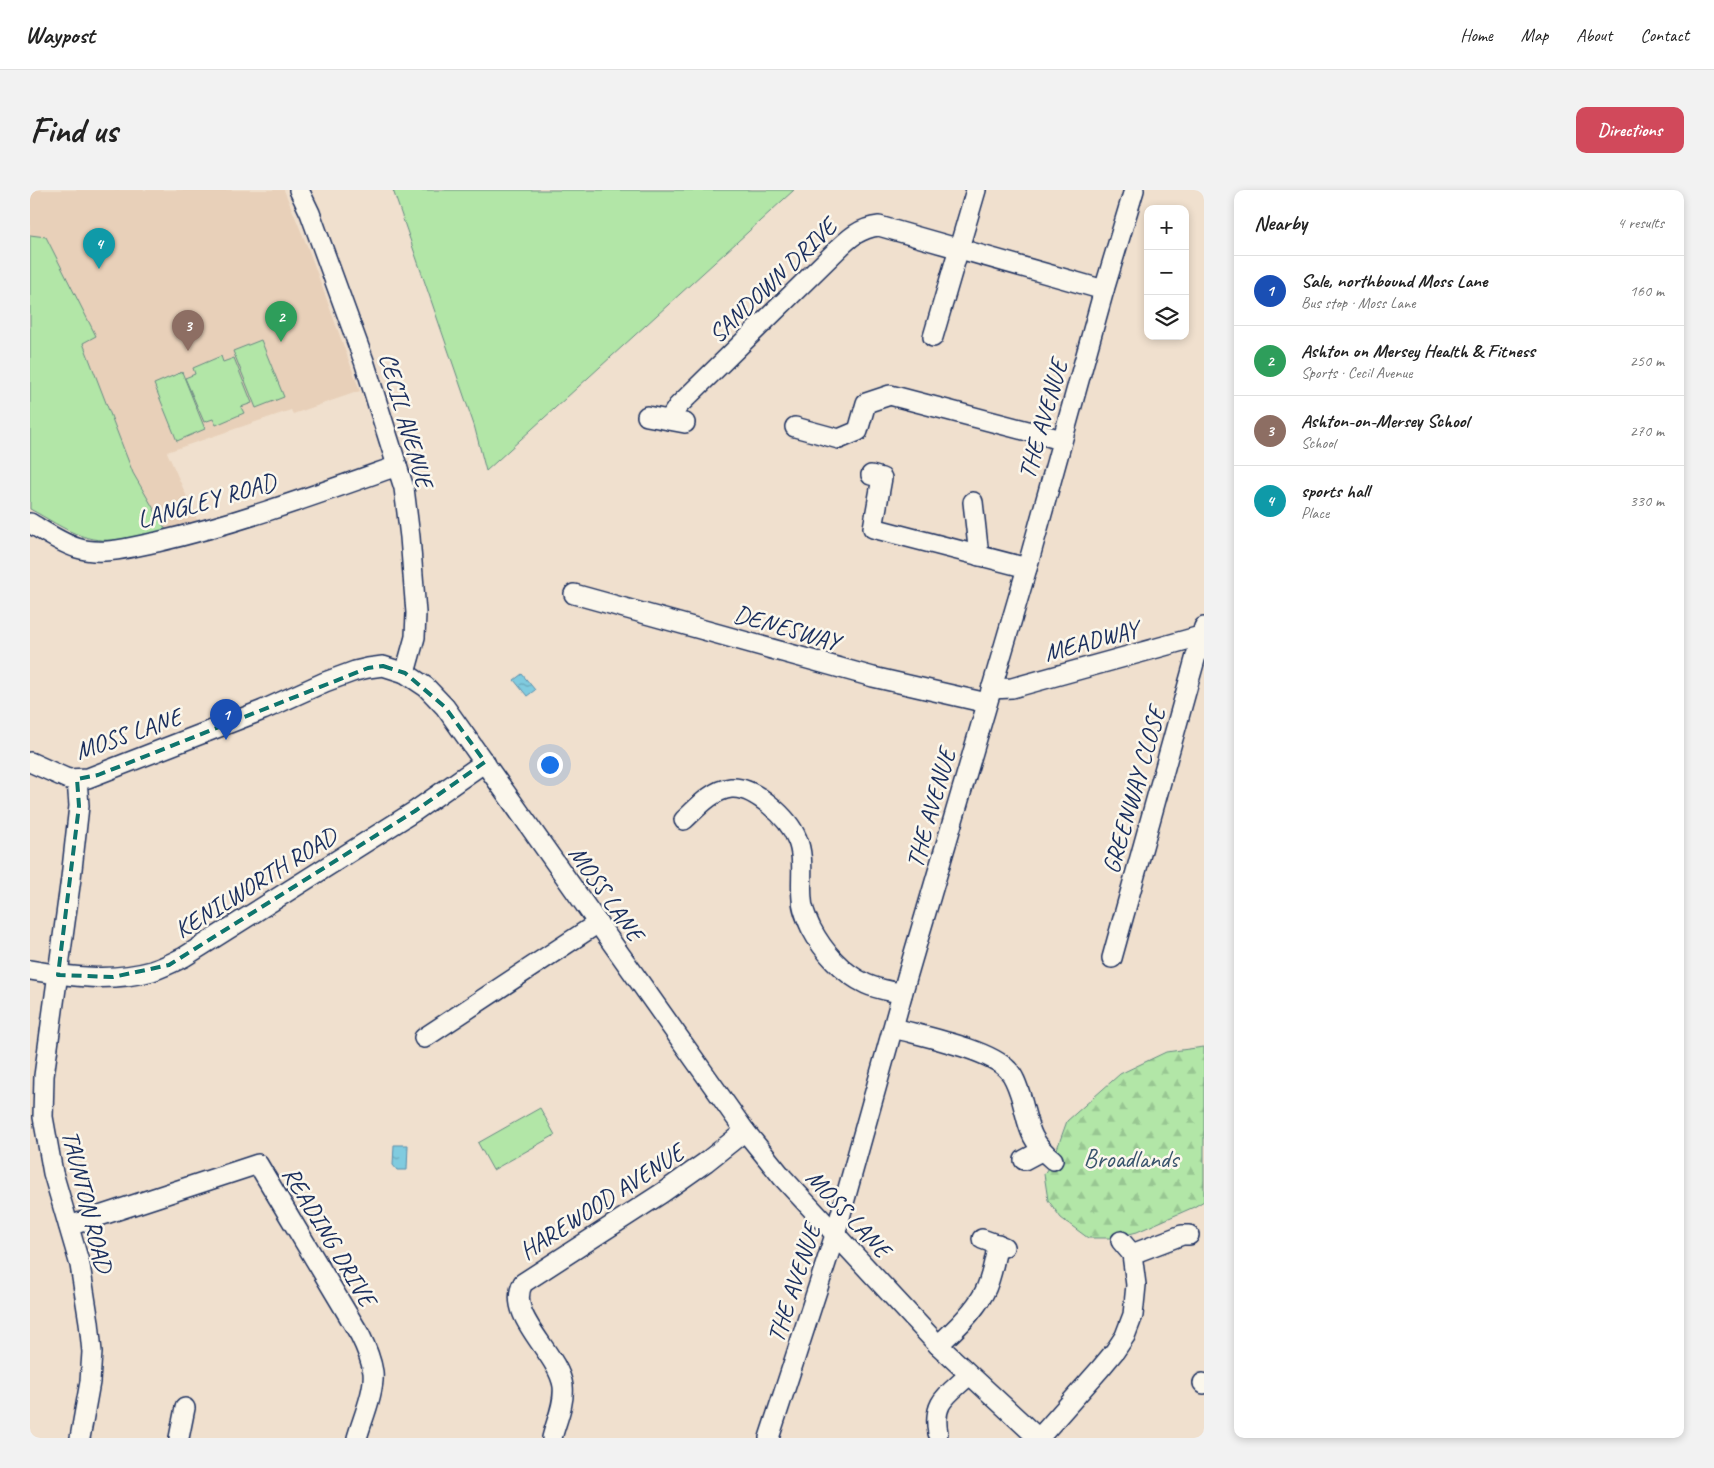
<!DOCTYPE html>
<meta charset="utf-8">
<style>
body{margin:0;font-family:Caveat,sans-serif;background:#f2f2f2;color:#222}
.controls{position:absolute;right:15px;top:15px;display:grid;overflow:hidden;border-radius:10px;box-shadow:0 2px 8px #0003}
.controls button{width:45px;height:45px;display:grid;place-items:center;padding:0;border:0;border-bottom:1px solid #e0e0e0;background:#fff;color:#222;font:25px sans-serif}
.you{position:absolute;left:519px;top:574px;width:18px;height:18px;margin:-12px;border:4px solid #fff;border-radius:50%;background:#1a73e8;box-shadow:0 0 0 8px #1a73e833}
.badge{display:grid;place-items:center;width:32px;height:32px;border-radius:50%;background:#d1495b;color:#fff;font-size:16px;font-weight:700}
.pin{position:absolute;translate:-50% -41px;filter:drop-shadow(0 1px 2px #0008)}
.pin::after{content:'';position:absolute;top:26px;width:18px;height:15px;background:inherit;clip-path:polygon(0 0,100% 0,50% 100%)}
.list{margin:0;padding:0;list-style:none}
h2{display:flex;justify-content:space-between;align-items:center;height:65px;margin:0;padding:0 20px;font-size:21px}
h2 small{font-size:16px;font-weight:400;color:#767676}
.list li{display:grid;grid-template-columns:32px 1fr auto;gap:15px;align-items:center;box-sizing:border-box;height:70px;padding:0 20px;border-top:1px solid #e0e0e0}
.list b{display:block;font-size:19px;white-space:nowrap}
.list p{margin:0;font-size:16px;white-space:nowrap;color:#767676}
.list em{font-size:16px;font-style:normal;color:#767676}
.icon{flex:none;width:28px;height:28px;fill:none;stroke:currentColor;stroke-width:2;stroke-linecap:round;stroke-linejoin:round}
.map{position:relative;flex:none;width:1174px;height:1248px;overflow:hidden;border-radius:10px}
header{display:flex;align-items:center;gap:30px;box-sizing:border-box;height:70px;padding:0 25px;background:#fff;border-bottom:1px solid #e0e0e0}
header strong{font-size:24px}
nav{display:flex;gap:28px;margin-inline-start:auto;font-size:18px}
.intro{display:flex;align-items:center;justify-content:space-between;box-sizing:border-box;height:120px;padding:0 30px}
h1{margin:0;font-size:35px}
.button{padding:12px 22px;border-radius:10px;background:#d1495b;color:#fff;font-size:18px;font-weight:700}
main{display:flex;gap:30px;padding:0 30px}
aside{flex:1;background:#fff;border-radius:10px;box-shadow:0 2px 8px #0003}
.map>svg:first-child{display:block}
</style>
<header>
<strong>Waypost</strong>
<nav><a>Home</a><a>Map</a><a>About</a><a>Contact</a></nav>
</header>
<div class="intro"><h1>Find us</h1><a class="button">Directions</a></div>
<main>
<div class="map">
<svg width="1174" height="1248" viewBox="0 0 1174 1248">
<defs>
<pattern id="forest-firs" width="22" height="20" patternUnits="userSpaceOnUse" patternTransform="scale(1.25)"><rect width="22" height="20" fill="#b2e6a7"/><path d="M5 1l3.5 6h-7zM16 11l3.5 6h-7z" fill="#98c692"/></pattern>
<pattern id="water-ripples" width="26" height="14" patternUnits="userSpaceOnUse" patternTransform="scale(1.25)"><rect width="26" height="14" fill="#80cbdf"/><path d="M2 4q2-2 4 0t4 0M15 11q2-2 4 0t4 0" fill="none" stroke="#68a5b8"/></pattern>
</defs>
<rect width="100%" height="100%" fill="#f0e0ce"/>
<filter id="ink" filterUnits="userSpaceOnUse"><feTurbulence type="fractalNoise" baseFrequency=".02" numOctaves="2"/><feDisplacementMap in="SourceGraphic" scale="10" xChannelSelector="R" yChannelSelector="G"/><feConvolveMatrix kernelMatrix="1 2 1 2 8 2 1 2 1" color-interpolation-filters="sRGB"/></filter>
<g filter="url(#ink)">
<path fill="#e8d0b9" d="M0,0H254L278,58L330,201L263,224L261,220L137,262L168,332L94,349L77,351L65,350L43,343L0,319Z"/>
<path fill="url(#forest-firs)" stroke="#668a82" d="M1174,857V1011L1164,1017L1107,1042L1084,1048H1058L1031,1028L1018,1010L1014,984L1023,970L1037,931L1090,884L1136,862Z"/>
<g fill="#b2e6a7" stroke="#668a82">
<path d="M363,0H764L456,281L444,235Z"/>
<path d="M0,45L16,47L66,146L53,153L103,283L136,340C109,346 79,356 52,346C34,340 17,328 0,319Z"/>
<path d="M231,150L254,207L226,218L203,161Z"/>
<path d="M191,166L193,172L204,168L222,213L211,217L214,223L186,235L183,229L174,232L155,188L165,184L163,178Z"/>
<path d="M152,182L175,239L147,251L124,194Z"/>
<path d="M510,918L525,945L463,980L448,953Z"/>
</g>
<g fill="url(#water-ripples)" stroke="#588dab">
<path d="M492,484L505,500L497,506L484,490Z"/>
<path d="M364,955H378L377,980H367L363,975Z"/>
</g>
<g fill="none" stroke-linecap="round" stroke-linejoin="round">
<defs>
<g id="minor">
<path d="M269,0L280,23L334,171L374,298L380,347L386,423L385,447L375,483"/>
<path d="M903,147L946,0"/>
<path d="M617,226L655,233"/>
<path d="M639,230L648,216L806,61C819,48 830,38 849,36L1074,100"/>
<path d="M765,237L809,249L828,241L836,213L860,205L1032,250"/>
<path d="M841,285L852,288L843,338L997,378"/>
<path d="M943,312L949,366"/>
<path d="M0,333C15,342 31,353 47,358C72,366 102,357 127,352C209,333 288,304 367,276"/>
<path d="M544,404L843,487L957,513"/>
<path d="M961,499L982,498L1174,445"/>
<path d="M0,572L38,589L58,588L233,520L295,492L325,481L338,478L353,476L375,483L396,497L415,517L715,941L753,988L908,1155L1008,1248"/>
<path d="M47,589L49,616L41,688L14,886L13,927L23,983L50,1075L59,1132L62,1162L60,1192L50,1248"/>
<path d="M654,630C667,618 682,600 701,598C724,596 759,628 767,649C775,667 770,690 772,709C772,719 777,729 781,738C793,761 812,783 836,794C847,799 861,801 872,804"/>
<path d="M1082,768L1174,437"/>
<path d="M0,780C40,787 83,792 122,781C134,777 144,772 154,767L385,621L455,572"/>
<path d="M864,838C892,846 959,859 978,880C984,886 987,895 990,904C999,933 997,949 1023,970"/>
<path d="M394,848L568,733"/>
<path d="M994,970L1011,961"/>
<path d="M39,1036L228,974L330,1145C336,1157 341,1169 343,1182C345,1201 332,1230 327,1248"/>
<path d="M952,1049L974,1057"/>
<path d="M1102,1064L1152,1045H1159"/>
<path d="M908,1155C925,1140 943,1123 954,1103C962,1088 964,1070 968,1054"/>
<path d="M1173,1193L1174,1194"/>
<path d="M908,1243C902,1211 918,1205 939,1185"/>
<path d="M149,1248L155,1218"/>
<path d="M522,1248C526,1232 535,1213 533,1196C528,1162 475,1126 493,1093L632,1003L676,972L715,941"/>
<path d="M739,1248L805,1045L877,787L997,378L1074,100L1104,0"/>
<path d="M1009,1248L1070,1179L1085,1161L1095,1146L1103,1125L1106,1095L1102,1064L1091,1051"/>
</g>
</defs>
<use href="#minor" stroke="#1b2f5e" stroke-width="22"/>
<use href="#minor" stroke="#fbf7ec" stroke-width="19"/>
</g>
</g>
<path fill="none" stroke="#0f766e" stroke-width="4" stroke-dasharray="10 6" stroke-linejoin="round" d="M353,476L375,483L415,517L455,572L385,621L139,775L83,787L28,785L49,616L47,589L68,585L338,478Z"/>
<g text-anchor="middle" stroke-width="5" stroke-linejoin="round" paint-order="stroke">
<g font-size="25" fill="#1b2f5e" stroke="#fbf7ec">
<text transform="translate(742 90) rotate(-44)" y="9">SANDOWN DRIVE</text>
<text transform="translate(1012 229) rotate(-74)" y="9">THE AVENUE</text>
<text transform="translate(377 230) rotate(74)" y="9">CECIL AVENUE</text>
<text transform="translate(176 310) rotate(-16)" y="9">LANGLEY ROAD</text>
<text transform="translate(757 437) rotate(16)" y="9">DENESWAY</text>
<text transform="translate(1061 450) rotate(-15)" y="9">MEADWAY</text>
<text transform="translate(98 543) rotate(-19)" y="9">MOSS LANE</text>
<text transform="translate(1103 600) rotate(-74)" y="9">GREENWAY CLOSE</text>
<text transform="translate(900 618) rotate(-74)" y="9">THE AVENUE</text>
<text transform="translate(225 692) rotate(-32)" y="9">KENILWORTH ROAD</text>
<text transform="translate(577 703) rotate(55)" y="9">MOSS LANE</text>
<text transform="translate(58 1011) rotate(76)" y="9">TAUNTON ROAD</text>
<text transform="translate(571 1011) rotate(-33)" y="9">HAREWOOD AVENUE</text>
<text transform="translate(819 1023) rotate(47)" y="9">MOSS LANE</text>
<text transform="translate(300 1046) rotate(59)" y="9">READING DRIVE</text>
<text transform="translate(763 1093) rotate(-72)" y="9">THE AVENUE</text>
</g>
<g font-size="25" fill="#39546d" stroke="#fbf7ec">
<text x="1101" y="977">Broadlands</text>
</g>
</g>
</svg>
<div class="controls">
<button>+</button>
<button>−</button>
<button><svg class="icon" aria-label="layers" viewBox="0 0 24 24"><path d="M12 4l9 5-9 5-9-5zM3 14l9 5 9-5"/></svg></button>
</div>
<div class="you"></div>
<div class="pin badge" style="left:196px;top:550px;background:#1a4fb4">1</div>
<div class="pin badge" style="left:251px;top:152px;background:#2e9e5b">2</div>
<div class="pin badge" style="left:158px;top:161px;background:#8d6e63">3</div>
<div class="pin badge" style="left:69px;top:79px;background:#0f9aa8">4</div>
</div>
<aside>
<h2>Nearby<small>4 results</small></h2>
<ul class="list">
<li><span class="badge" style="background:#1a4fb4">1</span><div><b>Sale, northbound Moss Lane</b><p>Bus stop · Moss Lane</p></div><em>160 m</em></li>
<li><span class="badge" style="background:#2e9e5b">2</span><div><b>Ashton on Mersey Health &amp; Fitness</b><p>Sports · Cecil Avenue</p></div><em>250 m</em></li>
<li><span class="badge" style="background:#8d6e63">3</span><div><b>Ashton-on-Mersey School</b><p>School</p></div><em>270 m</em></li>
<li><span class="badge" style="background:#0f9aa8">4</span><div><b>sports hall</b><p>Place</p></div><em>330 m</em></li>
</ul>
</aside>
</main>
